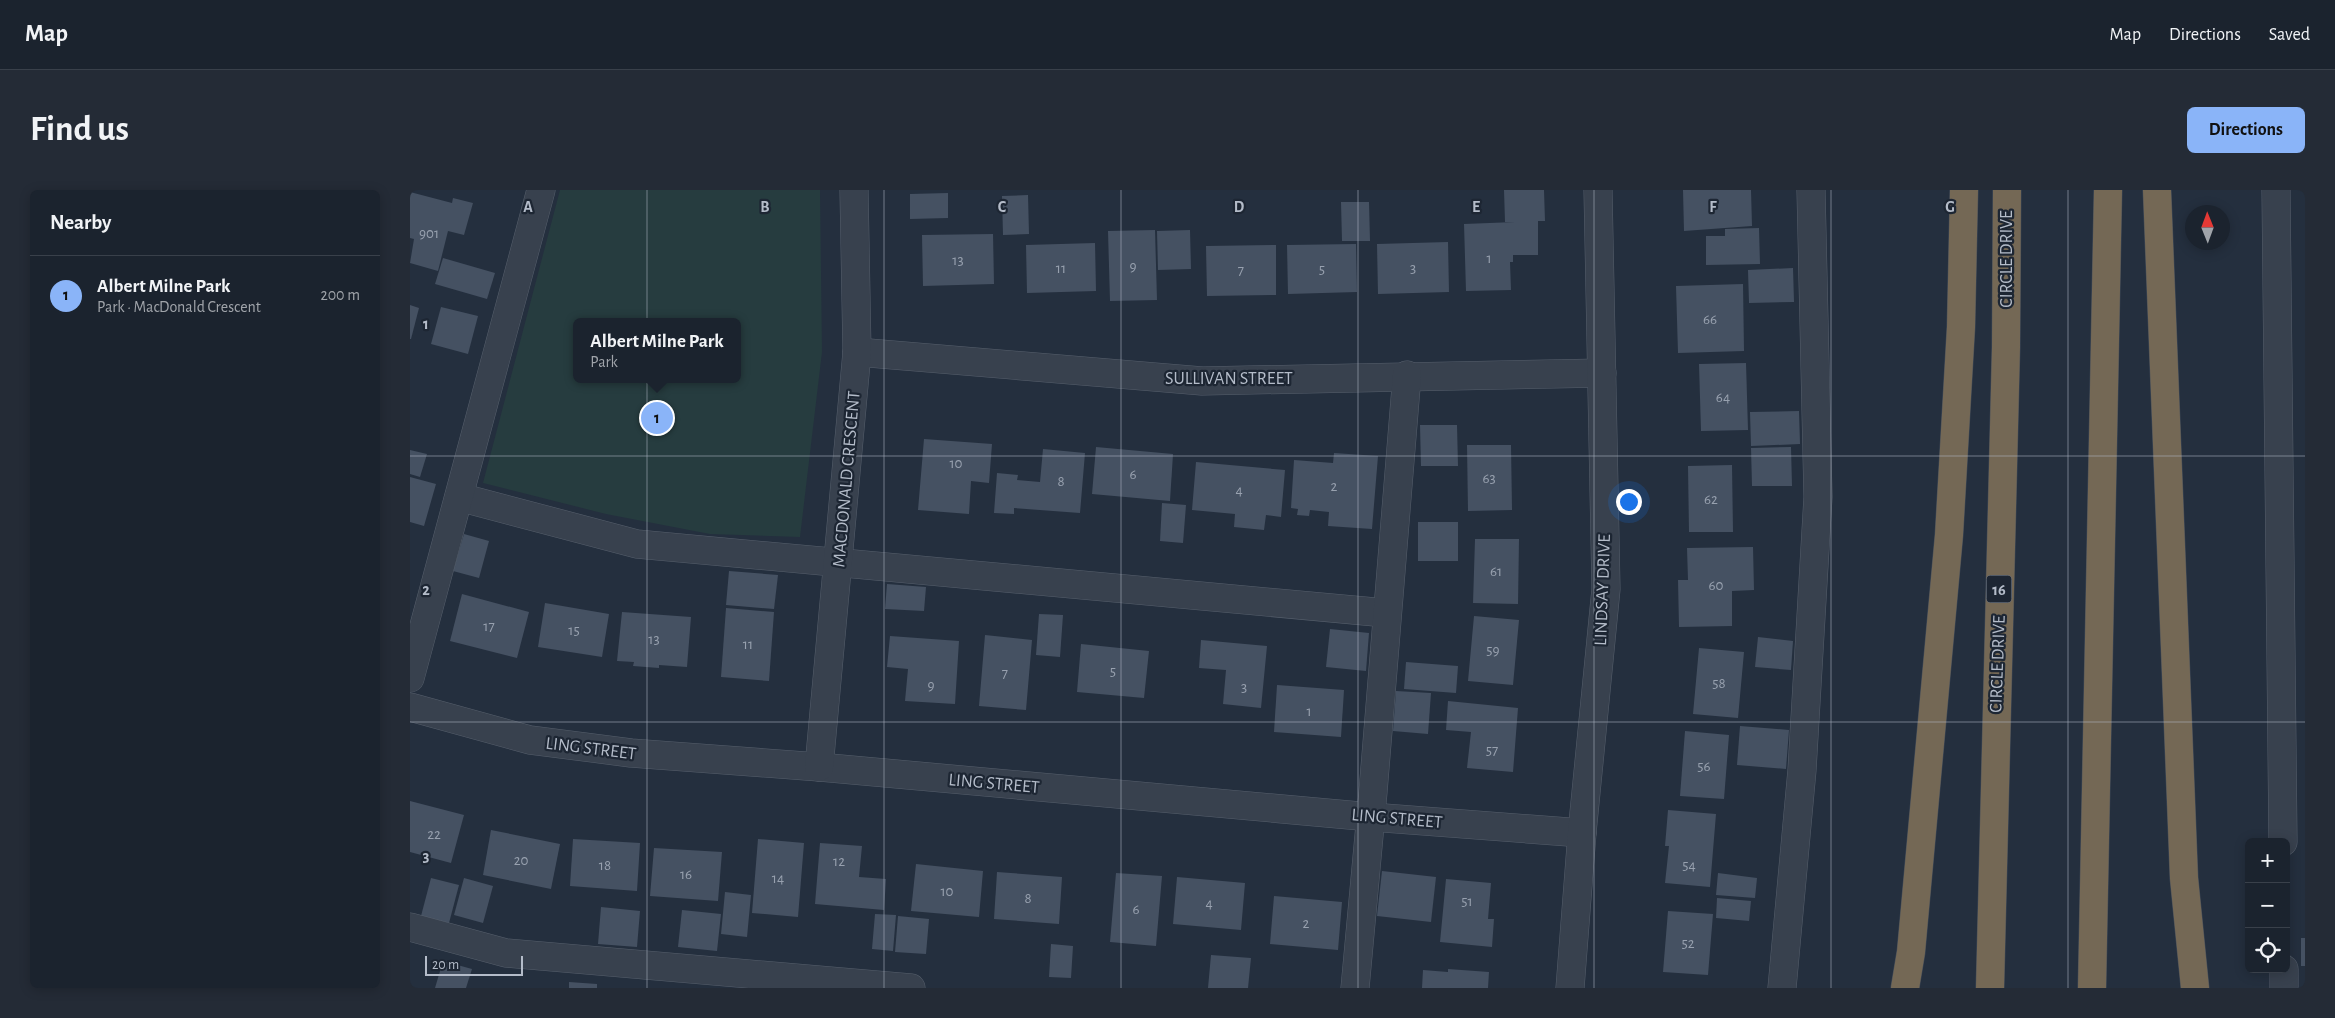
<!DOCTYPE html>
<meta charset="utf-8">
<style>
body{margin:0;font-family:"Alegreya Sans",sans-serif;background:#242b36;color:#f1f3f6}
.controls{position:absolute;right:15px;bottom:15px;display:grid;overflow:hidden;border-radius:8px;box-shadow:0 2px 12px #0003}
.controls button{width:45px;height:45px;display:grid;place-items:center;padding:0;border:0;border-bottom:1px solid #39404a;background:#1b232e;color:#f1f3f6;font:25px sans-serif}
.compass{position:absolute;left:1775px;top:15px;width:45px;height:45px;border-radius:50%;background:#1b232e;box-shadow:0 2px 12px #0003;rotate:359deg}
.scale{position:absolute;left:15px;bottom:12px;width:98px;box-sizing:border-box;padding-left:5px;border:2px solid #b4bcc9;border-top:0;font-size:14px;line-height:18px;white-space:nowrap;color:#b4bcc9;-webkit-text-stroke:4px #1d2633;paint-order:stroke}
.you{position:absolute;left:1218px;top:311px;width:18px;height:18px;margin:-12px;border:4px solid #fff;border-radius:50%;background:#1a73e8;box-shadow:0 0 0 8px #1a73e833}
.badge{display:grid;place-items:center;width:32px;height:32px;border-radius:50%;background:#8ab4f8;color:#111;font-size:16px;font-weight:700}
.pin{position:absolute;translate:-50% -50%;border:2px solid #fff;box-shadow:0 1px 5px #0006}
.popup{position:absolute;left:163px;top:128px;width:168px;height:65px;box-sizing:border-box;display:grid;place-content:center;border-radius:8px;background:#1b232e;filter:drop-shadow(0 1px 4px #0005);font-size:16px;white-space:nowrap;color:#a0a4aa}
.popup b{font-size:19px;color:#f1f3f6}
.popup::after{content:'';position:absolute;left:50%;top:100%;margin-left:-10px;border:10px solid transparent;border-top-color:#1b232e}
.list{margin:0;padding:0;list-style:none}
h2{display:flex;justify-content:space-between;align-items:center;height:65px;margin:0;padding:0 20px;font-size:21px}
h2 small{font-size:16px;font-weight:400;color:#a0a4aa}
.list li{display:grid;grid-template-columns:32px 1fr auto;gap:15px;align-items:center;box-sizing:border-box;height:80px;padding:0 20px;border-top:1px solid #39404a}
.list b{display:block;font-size:19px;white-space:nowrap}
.list p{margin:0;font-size:16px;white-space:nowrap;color:#a0a4aa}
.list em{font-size:16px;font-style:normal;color:#a0a4aa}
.icon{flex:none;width:28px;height:28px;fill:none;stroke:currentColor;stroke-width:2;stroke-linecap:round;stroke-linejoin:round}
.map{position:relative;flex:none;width:1895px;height:798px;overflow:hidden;border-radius:8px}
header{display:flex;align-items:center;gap:30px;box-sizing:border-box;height:70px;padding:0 25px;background:#1b232e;border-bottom:1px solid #39404a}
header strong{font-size:24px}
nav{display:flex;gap:28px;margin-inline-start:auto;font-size:18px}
.intro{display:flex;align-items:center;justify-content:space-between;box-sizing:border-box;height:120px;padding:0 30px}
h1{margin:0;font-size:35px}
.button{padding:12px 22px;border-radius:8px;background:#8ab4f8;color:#111;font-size:18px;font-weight:700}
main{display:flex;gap:30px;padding:0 30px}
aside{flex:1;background:#1b232e;border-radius:8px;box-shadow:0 2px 12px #0003}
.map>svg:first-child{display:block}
</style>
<header>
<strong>Map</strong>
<nav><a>Map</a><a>Directions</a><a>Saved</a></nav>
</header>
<div class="intro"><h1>Find us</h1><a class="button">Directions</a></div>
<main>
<aside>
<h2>Nearby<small></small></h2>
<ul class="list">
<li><span class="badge">1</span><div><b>Albert Milne Park</b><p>Park · MacDonald Crescent</p></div><em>200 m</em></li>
</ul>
</aside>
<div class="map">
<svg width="1895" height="798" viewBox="0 0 1895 798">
<rect width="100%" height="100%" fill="#242f3e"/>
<path fill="#263c3f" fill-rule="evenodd" d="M150,0H410L412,162L390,347L300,344L196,324L73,293ZM167,132H327V189H167Z"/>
<g fill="#455162">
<path d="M1094,0H1134L1135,31H1128V65H1103V72H1100L1101,100L1056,101L1054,34L1105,32H1095Z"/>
<path d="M1273,0H1341L1342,36L1274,41Z"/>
<path d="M0,2L42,13L43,8L63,13L54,45L38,41L28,81L0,73L4,49L0,48Z"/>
<path d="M538,3V28L500,29V4Z"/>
<path d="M618,5L619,44L593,45L592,6Z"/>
<path d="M931,12H959L960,51H932Z"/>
<path d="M1349,38L1350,74L1296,75V46H1315V39Z"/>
<path d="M745,40L747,110L700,111L698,41Z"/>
<path d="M780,40L781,79L748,80L747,41Z"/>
<path d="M583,44L584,94L513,96L512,45Z"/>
<path d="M1038,52L1039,102L968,104L967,54Z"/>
<path d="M685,53L686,101L617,103L616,55Z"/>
<path d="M946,54L947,102L878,104L877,55Z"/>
<path d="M866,55V105L797,106L796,56Z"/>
<path d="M33,68L85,83L77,109L25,94Z"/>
<path d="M1383,78L1384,112L1339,113L1338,80Z"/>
<path d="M1333,94L1334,161L1268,163L1266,96Z"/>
<path d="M0,115L9,118L1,149H0Z"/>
<path d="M31,117L68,126L58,164L21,154Z"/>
<path d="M1336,173L1338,240L1291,241L1289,174Z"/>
<path d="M1389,221L1390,254L1341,256L1340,222Z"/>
<path d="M1010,235H1047L1048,276H1011Z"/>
<path d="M514,249L582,254L579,293L561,291L559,324L508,320Z"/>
<path d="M1057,255H1101L1102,320L1058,321Z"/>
<path d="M686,257L763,264L760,311L682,304Z"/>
<path d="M1381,257L1382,296H1342L1341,258Z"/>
<path d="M633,259L675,263L670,323L604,318V324L584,323L587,283L608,285L607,290L630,292Z"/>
<path d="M0,260L17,264L10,287L0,284Z"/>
<path d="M924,263L968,266L962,339L918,336L919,322L900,320L899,326L887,325L888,319L881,318L884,270L923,273Z"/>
<path d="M786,272L875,280L871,327L856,325L854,340L824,337L825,324L782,320Z"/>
<path d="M1322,275L1323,342H1279L1278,276Z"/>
<path d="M0,287L26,294L14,336L0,332Z"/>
<path d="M752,313L776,315L773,353L750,351Z"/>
<rect x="1008" y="332" width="40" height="39"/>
<path d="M54,344L79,351L69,388L43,381Z"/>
<path d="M1065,349H1109L1108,414L1063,413Z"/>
<path d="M1343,357L1344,400L1322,401V436L1269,437L1268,390H1278L1277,358Z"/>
<path d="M319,381L368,385L364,419L316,415Z"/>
<path d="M477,394L516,397L514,421L475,419Z"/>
<path d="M52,404L119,422L107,468L40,451Z"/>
<path d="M135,413L199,424L192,467L128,457Z"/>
<path d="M316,418L364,422L359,491L311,487Z"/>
<path d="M212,422L281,427L277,477L249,475V478L223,476L224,472L207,471Z"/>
<path d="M629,424L653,425L650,467L626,465Z"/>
<path d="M1064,426L1109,430L1103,495L1058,491Z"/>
<path d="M920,439L959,443L956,481L916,477Z"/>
<path d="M575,445L622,450L616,520L569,516Z"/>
<path d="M480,446L549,451L545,514L495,511L498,479L477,477Z"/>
<path d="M1348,447L1383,451L1381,480L1345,477Z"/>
<path d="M791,450L857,456L851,518L813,514L816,480L789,478Z"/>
<path d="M671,454L739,461L734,508L667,502Z"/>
<path d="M1289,458L1334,462L1328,528L1283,524Z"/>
<path d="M996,472L1048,476L1046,503L994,499Z"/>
<path d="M867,495L934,500L931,547L864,542Z"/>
<path d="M986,501L1021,503L1018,544L983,541Z"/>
<path d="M1038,511L1108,518L1103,582L1057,578L1061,542L1036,540Z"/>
<path d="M1330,536L1379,540L1376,579L1327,575Z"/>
<path d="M1275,541L1319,545L1314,609L1270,606Z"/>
<path d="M0,611L54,625L41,673L0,662Z"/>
<path d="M1258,620L1306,624L1300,697L1255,693L1259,656H1255Z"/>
<path d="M81,640L150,654L141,699L73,685Z"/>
<path d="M163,649L230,653L227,701L160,696Z"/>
<path d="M348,649L394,653L388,727L342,723Z"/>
<path d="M410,653L452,656L449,687L476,689L474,720L405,714Z"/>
<path d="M244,658L312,662L308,711L240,706Z"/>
<path d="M506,674L573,681L569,727L501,721Z"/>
<path d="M972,681L1026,687L1021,732L967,726Z"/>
<path d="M587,682L652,687L649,734L584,729Z"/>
<path d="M706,683L752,686L746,756L700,752Z"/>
<path d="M1308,683L1347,688L1345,708L1306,705Z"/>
<path d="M767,687L835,693L831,740L763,734Z"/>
<path d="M21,688L49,695L39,733L11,726Z"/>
<path d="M54,688L83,696L73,733L44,725Z"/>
<path d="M1036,689L1081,693L1078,729H1084L1082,757L1030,752Z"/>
<path d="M315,702L341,705L337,747L311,744Z"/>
<path d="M864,706L932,712L928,760L860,754Z"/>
<path d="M1307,708L1341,711L1339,731L1306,728Z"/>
<path d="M191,717L230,721L227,757L188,754Z"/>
<path d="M272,720L311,724L307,761L268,757Z"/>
<path d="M1258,721L1303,724L1298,785L1253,782Z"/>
<path d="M465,724L486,725L483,761L462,759Z"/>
<path d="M488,726L519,729L516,764L485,762Z"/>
<rect x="1891" y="748" width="4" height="28"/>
<path d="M641,754L663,756L661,788L639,787Z"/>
<path d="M801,765L841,768L838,798H798Z"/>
<path d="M33,771L62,779L56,798H25Z"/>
<path d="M1038,779L1079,782L1078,798H1012L1013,780L1038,782Z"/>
<path d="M159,792L187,794V798H159Z"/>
</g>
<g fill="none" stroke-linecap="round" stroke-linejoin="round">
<defs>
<g id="minor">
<path d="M1866,0L1873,652"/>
<path d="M447,162L792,191L1192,183"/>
<path d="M49,307L227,354L976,423"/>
<path d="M0,488L131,0"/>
<path d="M0,517L120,550L221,563L409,577L961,627L1172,643"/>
<path d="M409,577L447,162L444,0"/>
<path d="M0,737L96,763L501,798"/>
<path d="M1874,779V798"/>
<path d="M945,798L963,602L997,185"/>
<path d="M1160,798L1172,643L1196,399L1188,0"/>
<path d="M1372,798L1392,580L1408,307L1401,0"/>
</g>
<g id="highway">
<path d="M1747,0L1774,688L1785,798"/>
<path d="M1495,798L1501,762L1539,345L1551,137L1554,0"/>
<path d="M1580,798L1596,157L1597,0"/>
<path d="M1682,798L1698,0"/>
</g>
</defs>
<use href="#minor" stroke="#565f6c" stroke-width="29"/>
<use href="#highway" stroke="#434c59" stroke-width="29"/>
<use href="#minor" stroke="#38414e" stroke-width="28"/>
<use href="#highway" stroke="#746855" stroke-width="28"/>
</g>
<path fill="none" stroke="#b4bcc9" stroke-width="1" stroke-opacity="0.55" d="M237,0V798M474,0V798M711,0V798M948,0V798M1184,0V798M1421,0V798M1658,0V798M0,266H1895M0,532H1895"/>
<g text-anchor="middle" stroke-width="4.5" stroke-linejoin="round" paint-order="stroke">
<g font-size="15" fill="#98a1af">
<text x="19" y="48">901</text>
<text x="1079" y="73">1</text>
<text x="548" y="75">13</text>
<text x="723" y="81">9</text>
<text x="651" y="83">11</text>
<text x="1003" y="83">3</text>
<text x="912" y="84">5</text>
<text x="831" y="85">7</text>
<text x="1300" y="134">66</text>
<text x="1313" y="212">64</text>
<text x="546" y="278">10</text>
<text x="723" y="289">6</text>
<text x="1079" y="293">63</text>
<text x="651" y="296">8</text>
<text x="924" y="301">2</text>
<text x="829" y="305">4</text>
<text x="1301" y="314">62</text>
<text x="1086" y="386">61</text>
<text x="1306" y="400">60</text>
<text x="79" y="441">17</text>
<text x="164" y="445">15</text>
<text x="244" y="454">13</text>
<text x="338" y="459">11</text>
<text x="1083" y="465">59</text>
<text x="703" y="486">5</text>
<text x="595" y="488">7</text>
<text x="1309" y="498">58</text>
<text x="521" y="500">9</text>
<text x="834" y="502">3</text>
<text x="899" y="526">1</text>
<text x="1082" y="565">57</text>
<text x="1294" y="581">56</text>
<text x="24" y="649">22</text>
<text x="111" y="675">20</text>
<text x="429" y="676">12</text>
<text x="195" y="680">18</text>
<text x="1279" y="680">54</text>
<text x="276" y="689">16</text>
<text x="368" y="693">14</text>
<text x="537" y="706">10</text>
<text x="618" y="713">8</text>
<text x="1057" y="716">51</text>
<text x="799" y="718">4</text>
<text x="726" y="724">6</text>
<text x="896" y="738">2</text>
<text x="1278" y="758">52</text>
</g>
<rect fill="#1d2633" stroke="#878f9c" stroke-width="1" x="1576.5" y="385.5" width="25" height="27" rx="4"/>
<g font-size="16" font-weight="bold" fill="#b4bcc9">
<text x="1589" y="405">16</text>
</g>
<g font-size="18" fill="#b4bcc9" stroke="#1d2633">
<text transform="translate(1596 69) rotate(-90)" y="6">CIRCLE DRIVE</text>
<text x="819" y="194">SULLIVAN STREET</text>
<text transform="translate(436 289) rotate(-85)" y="6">MACDONALD CRESCENT</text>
<text transform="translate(1192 400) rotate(-88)" y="6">LINDSAY DRIVE</text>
<text transform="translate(1587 474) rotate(-88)" y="6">CIRCLE DRIVE</text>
<text transform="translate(181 558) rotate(7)" y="6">LING STREET</text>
<text transform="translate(584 593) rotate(5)" y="6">LING STREET</text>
<text transform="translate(987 628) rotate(5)" y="6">LING STREET</text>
</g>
</g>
<g font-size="16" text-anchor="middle" font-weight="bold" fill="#b4bcc9" stroke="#1d2633" stroke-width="4.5" stroke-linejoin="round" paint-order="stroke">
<text x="118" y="22">A</text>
<text x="355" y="22">B</text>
<text x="592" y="22">C</text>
<text x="829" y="22">D</text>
<text x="1066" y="22">E</text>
<text x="1303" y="22">F</text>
<text x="1540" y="22">G</text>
<text x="16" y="139">1</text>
<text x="16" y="405">2</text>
<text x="16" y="671">3</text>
</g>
</svg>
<div class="controls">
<button>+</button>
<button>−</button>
<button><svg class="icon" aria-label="locate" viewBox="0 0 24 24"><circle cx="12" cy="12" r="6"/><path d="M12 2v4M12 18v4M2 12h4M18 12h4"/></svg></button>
</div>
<svg class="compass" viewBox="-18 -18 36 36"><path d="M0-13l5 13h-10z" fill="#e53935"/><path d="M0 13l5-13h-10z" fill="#a0a4aa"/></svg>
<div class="scale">20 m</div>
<div class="you"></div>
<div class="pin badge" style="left:247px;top:228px">1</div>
<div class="popup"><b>Albert Milne Park</b>Park</div>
</div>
</main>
